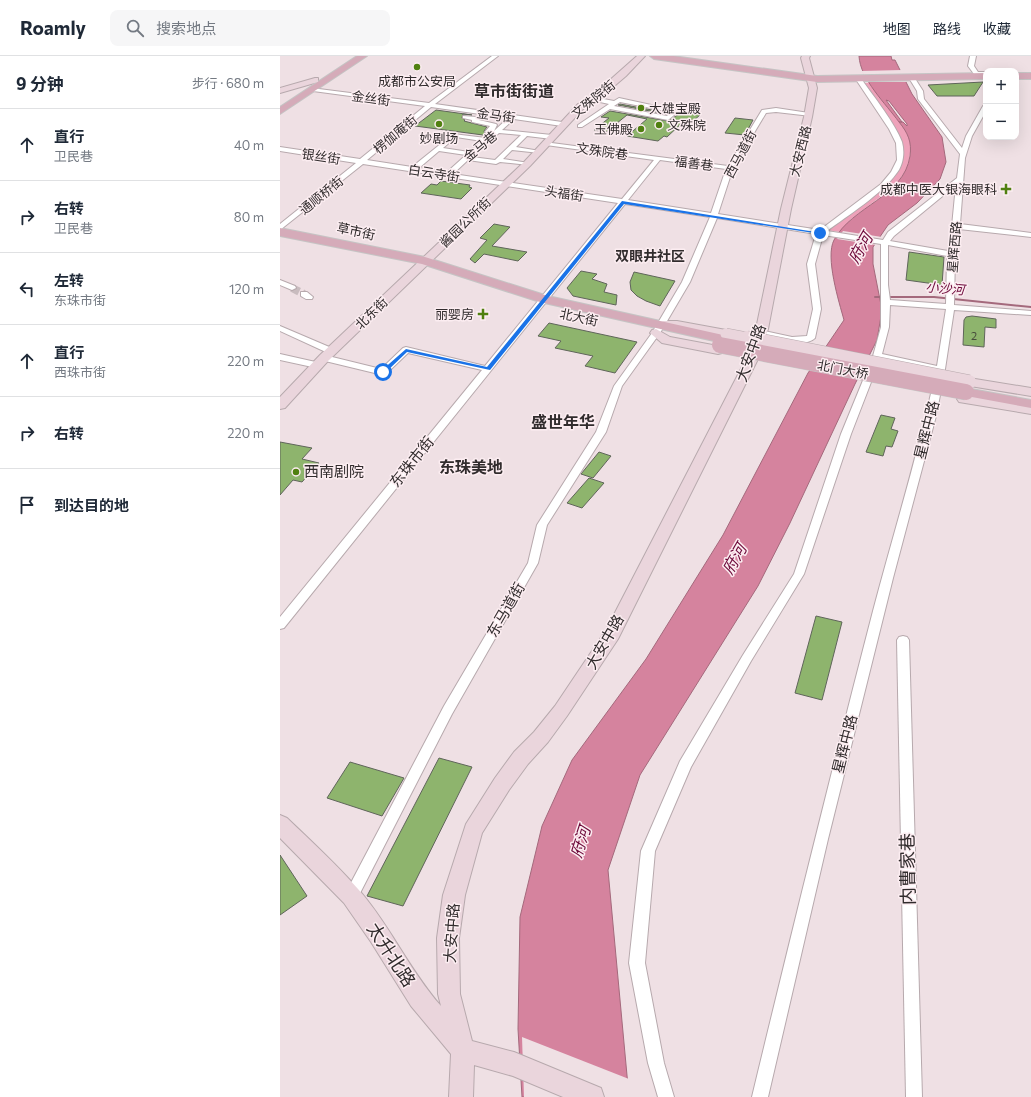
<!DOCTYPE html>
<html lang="zh">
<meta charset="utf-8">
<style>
body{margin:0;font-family:Commissioner,"Noto Sans SC",sans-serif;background:#f6f6f7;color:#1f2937}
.controls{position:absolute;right:12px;top:12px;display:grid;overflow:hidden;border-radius:8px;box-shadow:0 4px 16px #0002}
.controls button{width:36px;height:36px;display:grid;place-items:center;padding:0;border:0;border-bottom:1px solid #e0e1e3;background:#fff;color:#1f2937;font:20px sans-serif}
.stop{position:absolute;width:12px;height:12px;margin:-9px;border:3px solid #1a73e8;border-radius:50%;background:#fff}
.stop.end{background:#1a73e8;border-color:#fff;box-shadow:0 1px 4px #0008}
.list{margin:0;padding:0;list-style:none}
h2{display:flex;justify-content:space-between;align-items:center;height:52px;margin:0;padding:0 16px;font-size:17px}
h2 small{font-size:13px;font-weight:400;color:#747a83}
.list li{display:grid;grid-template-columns:26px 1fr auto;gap:12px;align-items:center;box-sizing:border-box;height:72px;padding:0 16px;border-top:1px solid #e0e1e3}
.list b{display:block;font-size:15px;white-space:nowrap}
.list p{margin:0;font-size:13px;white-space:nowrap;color:#747a83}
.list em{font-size:13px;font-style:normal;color:#747a83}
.icon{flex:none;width:22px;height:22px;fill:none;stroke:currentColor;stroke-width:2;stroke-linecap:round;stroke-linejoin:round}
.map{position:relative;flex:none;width:751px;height:1041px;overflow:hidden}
header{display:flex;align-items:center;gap:24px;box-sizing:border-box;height:56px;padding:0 20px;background:#fff;border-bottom:1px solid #e0e1e3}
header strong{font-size:19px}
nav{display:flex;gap:22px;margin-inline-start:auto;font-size:14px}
.search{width:280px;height:36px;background:#f6f6f7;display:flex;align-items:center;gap:10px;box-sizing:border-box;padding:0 14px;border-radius:8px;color:#747a83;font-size:15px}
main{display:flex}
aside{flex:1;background:#fff}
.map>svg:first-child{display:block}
</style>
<header>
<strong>Roamly</strong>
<div class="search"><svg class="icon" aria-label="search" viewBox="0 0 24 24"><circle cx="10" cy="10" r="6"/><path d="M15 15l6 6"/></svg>搜索地点</div>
<nav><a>地图</a><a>路线</a><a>收藏</a></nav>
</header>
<main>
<aside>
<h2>9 分钟<small>步行 · 680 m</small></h2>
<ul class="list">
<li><svg class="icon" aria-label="ahead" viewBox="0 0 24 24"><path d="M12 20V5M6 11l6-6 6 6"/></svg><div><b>直行</b><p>卫民巷</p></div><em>40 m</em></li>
<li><svg class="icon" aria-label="right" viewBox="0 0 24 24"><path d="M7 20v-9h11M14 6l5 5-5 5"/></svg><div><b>右转</b><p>卫民巷</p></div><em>80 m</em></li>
<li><svg class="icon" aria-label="left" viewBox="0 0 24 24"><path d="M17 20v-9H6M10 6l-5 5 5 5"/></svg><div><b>左转</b><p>东珠市街</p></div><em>120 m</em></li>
<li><svg class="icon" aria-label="ahead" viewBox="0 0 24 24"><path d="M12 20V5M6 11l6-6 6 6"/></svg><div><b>直行</b><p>西珠市街</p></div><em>220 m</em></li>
<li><svg class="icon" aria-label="right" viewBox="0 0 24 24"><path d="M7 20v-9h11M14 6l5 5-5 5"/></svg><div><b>右转</b></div><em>220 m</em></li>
<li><svg class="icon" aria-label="arrive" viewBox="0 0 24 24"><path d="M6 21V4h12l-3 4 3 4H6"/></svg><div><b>到达目的地</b></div></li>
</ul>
</aside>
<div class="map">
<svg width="751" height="1041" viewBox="0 0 751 1041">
<rect width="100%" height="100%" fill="#efe0e4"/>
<path fill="#eea2ba" d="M582,27H590L623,70L629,81L631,90L628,111L616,129L571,163L560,176L547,174L615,117L621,90Z"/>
<path fill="#d5839e" stroke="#a4697c" d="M579,0H611L612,4H615L632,38L662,81L666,106L660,123L637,147L608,169L593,191V208L602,254L597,284L575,328L510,467L478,530L360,719L328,814L349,1041H242L238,973L240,861L262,770L292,704L366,603L443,479L528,317L564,264C559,246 545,201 554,184C572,150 624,141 630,100C632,86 628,77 619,66H623L627,70V68L609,45L606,44L622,66H619C606,48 580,23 579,0Z"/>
<g fill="#efe0e4">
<path d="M622,14L628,26H589L581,15Z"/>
<path d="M563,175L602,181L596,189L557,183Z"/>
<path d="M242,981L349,1023L351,1041H244Z"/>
</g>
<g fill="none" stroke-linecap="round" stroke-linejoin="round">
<path stroke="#a4697c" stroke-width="2" d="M595,241H654L751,251"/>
</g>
<g fill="#8eb46d" stroke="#5f655a">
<path d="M703,26L694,40H657L648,29Z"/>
<path d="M340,48L388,57L386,58L338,49Z"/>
<path d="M156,54L192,59L183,58L182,62L185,64L184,65L207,71L204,75L205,78L203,79L135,70Z"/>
<path d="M330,55L388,65L404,55L421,58L411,67L404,65L387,81L384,80L378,85L347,80L367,63L347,59L326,76L314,74L329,62L321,61Z"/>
<path d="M455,62L473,64L465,79L445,77Z"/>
<path d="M161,125L190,129L189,131L192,132L181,143L141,137L151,128L157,129Z"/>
<path d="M214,168L230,171L212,190L247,196L238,205L204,198L195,207L190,203L207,184L200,182Z"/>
<path d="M629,196L664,201L662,229L626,224Z"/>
<path d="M301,215L317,218L312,223L327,228L324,236L337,239L336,249L293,240L287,232Z"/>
<path d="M354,216L395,225L380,250L366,245L357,240L351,234L350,226Z"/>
<path d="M692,260L716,263V272L705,271L704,291L683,289L684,264L686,261Z"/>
<path d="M269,267L357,286L335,317L305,310L313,300L275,292L281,285L258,280Z"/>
<path d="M601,359L615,362L611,373L618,375L612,391L606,390L603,400L586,396Z"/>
<path d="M0,386L32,392L22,403L39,407L22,426L13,424L0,439Z"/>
<path d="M319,396L331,400L313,422L301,418Z"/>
<path d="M309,422L324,427L302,452L287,447Z"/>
<path d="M536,560L562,566L542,644L515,637Z"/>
<path d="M159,702L192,711L123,850L87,840Z"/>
<path d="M70,706L124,722L102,760L47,742Z"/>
<path d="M0,799L27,840L0,859Z"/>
</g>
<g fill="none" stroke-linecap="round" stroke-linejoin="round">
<path stroke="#c9bcbf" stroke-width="8" stroke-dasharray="8 3.5" stroke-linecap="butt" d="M12,232L24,238"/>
<defs>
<g id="street">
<path d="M212,0H218L155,48L282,66L285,68L282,70L234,63L222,74L272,79L275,81L272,83L247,80L236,91L260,95V97L232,94L223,103L249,107V109L220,106L216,108L188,104L173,118L342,143L374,104L266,89L264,88V86L448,110L482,54L496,52L529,57L531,58V60L496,56L486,57L453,112L438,158L540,174L601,128L611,116L617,104L616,87L609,73L577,25L580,23L582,24C594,41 615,67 622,86C625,97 623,110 616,118C602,138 567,160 547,175L603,184L608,176L677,122L680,98L638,43L637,35L629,22L632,20L634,21L643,35L644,43L682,92L686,80L703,50L706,48V55L692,80L685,102L680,168L751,177V181L679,173L675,198L674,249L751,255V259L674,254L665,313L656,360L613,522L548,783L488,1041H472C511,879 551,717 593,555C614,475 639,396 656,315L600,303L571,378L524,518L471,605L411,711L375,795L365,907L384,1007L394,1041H378L368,1007L349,907L361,795L400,705L463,599L514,518L561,378L593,300L601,271V188L543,179L535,208L541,253L535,282C524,293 491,282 477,279L476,277L480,274L512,281L527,280L533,253L527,208L536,178L437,162L410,226L380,277L342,330L326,376L267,469L258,507L172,658L76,845L71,847L66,845L64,840L164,650L248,507L257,469L316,376L334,330L372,277L402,226L430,161L345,148L4,572L0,573V561L202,314L128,297L106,318L103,319L41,304L40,302L41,300L44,299L101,313L123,292L126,291L205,310L338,147L83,108L0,174V168L76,107L0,95V91L80,103L145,50L33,35L31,34V32L149,47ZM151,51L228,62L214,75L217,69L216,68L199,64V62L197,61L183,60V62L192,64V66L210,70L205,76L210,78L206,82L173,78L132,111L87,104ZM219,77L241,79L215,104L192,101ZM176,81L202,85L189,96L163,92ZM159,95L186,99L166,117L139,112ZM380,104L446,113L431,157L348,144ZM676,129L672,170L668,195L610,185L614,180ZM608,189L667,200L666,248L610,244L608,229ZM610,249L666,253L657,310L602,298L609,271Z"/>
<path d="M690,0H696L694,10L698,16H706V20L694,18L688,10Z"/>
<path d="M313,41L334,45L339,42L399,55L388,64L330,53L302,71H298V69L329,48L311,44V42ZM340,46L391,56L387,60L334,50Z"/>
<path d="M0,224L15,230L16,232L12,234L0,229Z"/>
<path d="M21,236H27L33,241L32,243H26L21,240Z"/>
<path d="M0,270L54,293L55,295L54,297H48L0,275Z"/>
<path d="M0,298L40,307L41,309L37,312L0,304Z"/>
<path d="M623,580L627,581L629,584L642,1041H626L617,584L619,581Z"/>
</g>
<g id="secondary">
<path d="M357,0H365L346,20L319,43L304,52L250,110L48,305L5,352L0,353V341L40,299L244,106L298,48L313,39Z"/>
<path d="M522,0H530L529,2L537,32L532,61L511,153L488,273L477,305L338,583L287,660L268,686L248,708L229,734L202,777L185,839L179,882L180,938L192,985L234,996L321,1032L324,1041H283L233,1020L194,1009L193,1041H169L171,998L131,950L91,886L64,847L0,782V759L7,762C31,785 56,808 78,833C110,869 129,914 161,950L158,938L157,882L163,839L186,768L215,722L234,696L254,676L275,650L326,574L465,305L476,273L501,153L524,61L529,32L521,2Z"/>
<path d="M35,22H38V26L0,37V32Z"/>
<path d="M384,265H397L446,274L450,275L452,278L450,281L446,282L397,273L380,272L378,269L380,266Z"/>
<path d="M376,273L390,281L438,290L442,291L444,294L442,297L438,298L382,287L370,277L372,274Z"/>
<path d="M689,322L751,332V340L684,329L683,326L684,323Z"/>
<path d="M684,339L751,350V358L679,346L677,343L679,340Z"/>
</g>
<g id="primary">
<path d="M77,0H87L0,58V51Z"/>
<path d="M370,0H393L537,20L706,17V23L537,26L374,3Z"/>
<rect x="736" y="17" width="15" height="6"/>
<path d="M0,172L145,201L268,240L443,279L448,280L450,283L448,286L443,287L260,246L142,208L0,180Z"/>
<path d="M686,332L751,344V352L681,339L679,336L681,333Z"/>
</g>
</defs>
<use href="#street" stroke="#b7a9ad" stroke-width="2"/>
<use href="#secondary" stroke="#b7a9ad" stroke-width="2"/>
<use href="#primary" stroke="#c5c4c4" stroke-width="2"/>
<use href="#street" fill="#fff" fill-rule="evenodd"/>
<use href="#secondary" fill="#ead5dc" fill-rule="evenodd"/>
<use href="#primary" fill="#d5abb9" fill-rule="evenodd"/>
<defs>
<path id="secondary-bridge-far1" d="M446,278L472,283"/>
<path id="secondary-bridge" d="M467,282L689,326"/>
<path id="primary-bridge" d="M440,289L686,336"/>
</defs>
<use href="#secondary-bridge-far1" stroke="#b7a9ad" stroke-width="12" stroke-linecap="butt"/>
<use href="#secondary-bridge" stroke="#b7a9ad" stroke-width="15" stroke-linecap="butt"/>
<use href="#primary-bridge" stroke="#c5c4c4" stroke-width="17" stroke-linecap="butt"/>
<use href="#secondary-bridge-far1" stroke="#ead5dc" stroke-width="11"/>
<use href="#secondary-bridge" stroke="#ead5dc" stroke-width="14"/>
<use href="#primary-bridge" stroke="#d5abb9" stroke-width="16"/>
</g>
<path fill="#1a73e8" d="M342,145L542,177L540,178L344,148L210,314L127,296L105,317H101V315L126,293L207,311Z"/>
<g fill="#508010" stroke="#fcedf1" stroke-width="1.5">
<circle cx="137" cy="11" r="4"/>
<circle cx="361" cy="52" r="4"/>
<circle cx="159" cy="68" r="4"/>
<circle cx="379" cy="69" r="4"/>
<circle cx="361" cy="73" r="4"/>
<path d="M724 127h4v4h4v4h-4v4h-4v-4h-4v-4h4z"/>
<path d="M201 252h4v4h4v4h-4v4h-4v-4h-4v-4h4z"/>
<circle cx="16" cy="416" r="4"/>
</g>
<g text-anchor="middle" stroke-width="3" stroke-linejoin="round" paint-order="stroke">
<g font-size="11" fill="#484e3d">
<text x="694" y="284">2</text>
</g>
<g font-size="13" fill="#312c2d" stroke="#fcedf1" text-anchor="end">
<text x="137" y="30" text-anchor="middle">成都市公安局</text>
<text x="369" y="57" text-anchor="start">大雄宝殿</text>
<text x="387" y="74" text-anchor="start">文殊院</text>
<text x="353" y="78">玉佛殿</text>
<text x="159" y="87" text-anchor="middle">妙剧场</text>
<text x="717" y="138">成都中医大银海眼科</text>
<text x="194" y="263">丽婴房</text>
</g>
<g font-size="13" fill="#312c2d" stroke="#fcedf1">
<text transform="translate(91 42) rotate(8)" y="5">金丝街</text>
<text transform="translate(313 43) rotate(-39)" y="5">文殊院街</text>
<text transform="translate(216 59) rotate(8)" y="5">金马街</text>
<text transform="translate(115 78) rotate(-40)" y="5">楞伽庵街</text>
<text transform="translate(200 90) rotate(-40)" y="5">金马巷</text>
<text transform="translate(322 95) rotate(8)" y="5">文殊院巷</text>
<text transform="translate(520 95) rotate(-76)" y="5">大安西路</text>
<text transform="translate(460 98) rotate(-62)" y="5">西马道街</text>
<text transform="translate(41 100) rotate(9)" y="5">银丝街</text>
<text transform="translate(414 107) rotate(7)" y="5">福善巷</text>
<text transform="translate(154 117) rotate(9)" y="5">白云寺街</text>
<text transform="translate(284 137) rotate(9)" y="5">头福街</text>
<text transform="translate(41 139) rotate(-39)" y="5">通顺桥街</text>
<text transform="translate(185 166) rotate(-44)" y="5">酱园公所街</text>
<text transform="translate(76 175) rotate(12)" y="5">草市街</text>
<text transform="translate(674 191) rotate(-85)" y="5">星辉西路</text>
<text transform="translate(91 257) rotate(-44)" y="5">北东街</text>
<text transform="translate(299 261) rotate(12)" y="5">北大街</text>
<text transform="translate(563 313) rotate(11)" y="5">北门大桥</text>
</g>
<g font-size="13" font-style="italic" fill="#6d093a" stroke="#fcedf1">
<text transform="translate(665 232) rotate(5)" y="5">小沙河</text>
</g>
<g font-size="14" font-weight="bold" fill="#312c2d" stroke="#fcedf1">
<text x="370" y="205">双眼井社区</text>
</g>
<g font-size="15" fill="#312c2d" stroke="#fcedf1">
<text transform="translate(471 297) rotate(-70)" y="5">大安中路</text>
<text transform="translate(647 374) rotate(-76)" y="5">星辉中路</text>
<text transform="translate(132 406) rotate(-51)" y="5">东珠市街</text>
<text transform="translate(226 554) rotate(-60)" y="5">东马道街</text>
<text transform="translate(325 586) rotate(-60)" y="5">大安中路</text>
<text transform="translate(565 688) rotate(-76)" y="5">星辉中路</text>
<text transform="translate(172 877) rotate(-86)" y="5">大安中路</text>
</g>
<g font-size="15" fill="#312c2d" stroke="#fcedf1" text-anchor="start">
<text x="24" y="421">西南剧院</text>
</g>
<g font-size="16" font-weight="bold" fill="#312c2d" stroke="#fcedf1">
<text x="234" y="41">草市街街道</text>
</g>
<g font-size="16" font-style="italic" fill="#6d093a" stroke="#fcedf1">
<text transform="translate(580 192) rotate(-60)" y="6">府河</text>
<text transform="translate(454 503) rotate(-60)" y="6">府河</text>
<text transform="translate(300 786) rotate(-72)" y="6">府河</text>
</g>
<g font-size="16" font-weight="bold" fill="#312c2d" stroke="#fcedf1">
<text x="283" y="372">盛世年华</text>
<text x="191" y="417">东珠美地</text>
</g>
<g font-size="18" fill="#312c2d" stroke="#fcedf1">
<text transform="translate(628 813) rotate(-91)" y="6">内曹家巷</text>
<text transform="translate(111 899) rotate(57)" y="6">太升北路</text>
</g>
</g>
</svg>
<div class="controls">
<button>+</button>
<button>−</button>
</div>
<div class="stop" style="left:103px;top:316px"></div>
<div class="stop end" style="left:540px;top:177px"></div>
</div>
</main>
